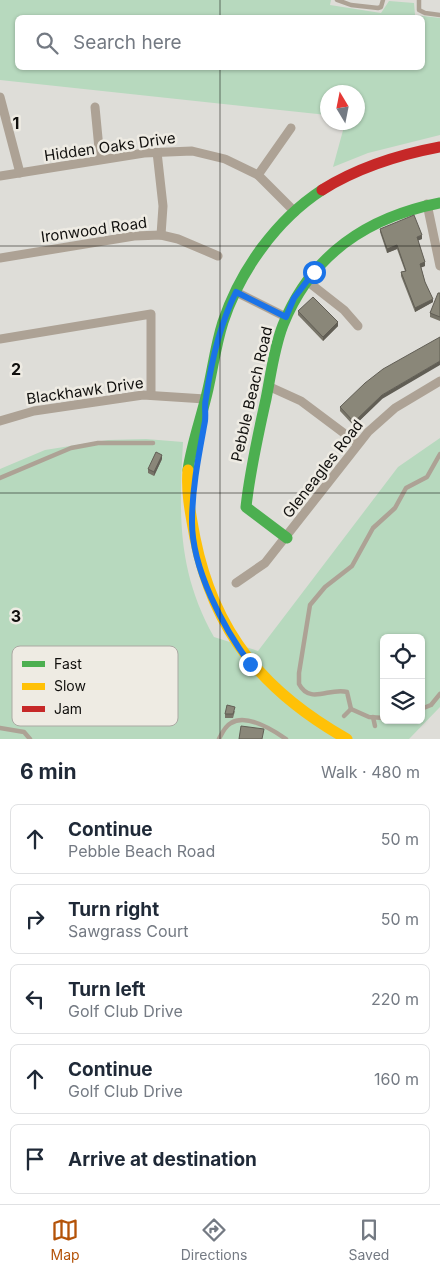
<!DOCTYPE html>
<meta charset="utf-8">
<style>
body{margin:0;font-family:Inter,sans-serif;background:#f2f2f3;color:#1f2937}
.controls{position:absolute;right:15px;bottom:15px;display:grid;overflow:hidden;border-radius:8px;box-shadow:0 1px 4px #0004}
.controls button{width:45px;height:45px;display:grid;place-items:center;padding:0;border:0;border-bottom:1px solid #e0e1e3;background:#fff;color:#1f2937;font:25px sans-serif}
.compass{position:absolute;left:320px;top:85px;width:45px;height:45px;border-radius:50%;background:#fff;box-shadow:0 1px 4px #0004;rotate:350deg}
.stop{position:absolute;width:15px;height:15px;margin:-11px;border:4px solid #1a73e8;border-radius:50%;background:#fff}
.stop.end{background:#1a73e8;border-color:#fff;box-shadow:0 1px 5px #0008}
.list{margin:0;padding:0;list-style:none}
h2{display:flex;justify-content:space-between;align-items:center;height:65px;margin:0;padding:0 20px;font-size:21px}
h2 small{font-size:16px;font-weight:400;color:#747a83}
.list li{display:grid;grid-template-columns:32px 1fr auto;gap:15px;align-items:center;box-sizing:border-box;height:70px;margin:0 10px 10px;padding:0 10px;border:1px solid #e0e1e3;border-radius:8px}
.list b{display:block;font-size:19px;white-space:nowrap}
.list p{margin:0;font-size:16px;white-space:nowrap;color:#747a83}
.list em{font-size:16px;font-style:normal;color:#747a83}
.icon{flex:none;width:28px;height:28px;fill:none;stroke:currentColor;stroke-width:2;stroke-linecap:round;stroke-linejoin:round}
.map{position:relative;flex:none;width:440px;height:739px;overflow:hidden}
.search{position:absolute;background:#fff;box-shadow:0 1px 4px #0004;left:15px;right:15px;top:15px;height:55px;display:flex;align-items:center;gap:12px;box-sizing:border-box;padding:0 18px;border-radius:8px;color:#747a83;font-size:19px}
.sheet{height:465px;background:#fff}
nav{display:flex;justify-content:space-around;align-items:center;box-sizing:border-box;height:70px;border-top:1px solid #e0e1e3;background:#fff;font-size:14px;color:#747a83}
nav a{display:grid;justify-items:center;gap:2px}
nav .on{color:#b45309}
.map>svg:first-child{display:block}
</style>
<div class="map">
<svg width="440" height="739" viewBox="0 0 440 739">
<rect width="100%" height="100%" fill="#deddd8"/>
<g fill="#b7d9be" fill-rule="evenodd">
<path d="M0,0H331L330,5L381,13L389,1L414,3L415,15L440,18V135L368,153L333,167L345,123L358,122V92H328L327,115L0,80ZM18,18H422V68H18Z"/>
<path d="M440,438V707L409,739H0V469L45,450L108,440L146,439L183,442C179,515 177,571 214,637L258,651L398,467ZM384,638H421V720H384Z"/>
</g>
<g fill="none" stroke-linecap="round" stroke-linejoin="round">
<g stroke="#ada295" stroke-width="4.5">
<path d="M337,0L351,5L378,8L381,7L383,0"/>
<path d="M419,0V10L425,13L440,15"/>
<path d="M0,478L71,448L98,443H153"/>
<path d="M351,709L347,692C330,687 310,705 299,684V673L310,605L325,587L352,566L373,528L395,508L406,488L427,477L440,454"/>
<path d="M351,709L369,717L384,718"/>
<path d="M421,709L431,705L440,694"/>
<path d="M344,716L351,709"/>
<path d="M373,717L375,726"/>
<path d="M0,728L24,732L30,739"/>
<path d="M219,739C222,733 225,726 231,723C247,713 273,730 286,739"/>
</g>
<g stroke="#ada295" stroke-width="9">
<path d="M0,97L20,173"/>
<path d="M95,107L100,159"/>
<path d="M157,152L163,206L161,235"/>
<path d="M258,175L291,128"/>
<path d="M0,176L144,153L192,151L225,159L258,175L295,212"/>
<path d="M427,204L440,266"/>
<path d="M0,258L134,236L161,235L178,239L218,256"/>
<path d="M307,281L344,310L358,326"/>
<path d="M236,292L286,317"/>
<path d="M0,339L151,314V395"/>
<path d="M268,386L301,401L357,443"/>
<path d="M0,421L34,411L143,395L205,399"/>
<path d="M236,583L265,563L368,432L395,408L440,381"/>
</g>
<g stroke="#4caf50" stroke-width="11">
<path d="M188,470C192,442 202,416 208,389C213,367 216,344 223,322C240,271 276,220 322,190"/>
<path d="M287,538L246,507C250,470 258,435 266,399C271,374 274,348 283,325C311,255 368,217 440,203"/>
</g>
<path stroke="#ffc107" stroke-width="11" d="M188,470C186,493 191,516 195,538C214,633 264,692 347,739"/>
<path stroke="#c62828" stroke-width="11" d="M322,190C359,167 397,155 440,147"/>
</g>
<g fill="#777468">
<path d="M380,229L422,239L418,240L425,266L421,267L425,282L433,302L415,312L401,276V272L405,271L397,249L387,253L380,232Z"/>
<path d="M440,293V321L430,317V313Z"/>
<path d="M298,311L338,326L323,341L298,315Z"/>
<path d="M382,399L354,426L340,411V407Z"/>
<path d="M162,459L154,476L148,473V469Z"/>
<path d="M235,711L233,718H225V714Z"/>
</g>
<g fill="#615e55">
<path d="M422,235V239L417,241V237Z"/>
<path d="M397,245V249L387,253V249Z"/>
<path d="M425,262V266L420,268V264Z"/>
<path d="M433,299V302L415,312V308Z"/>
<path d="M338,322V326L323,341V337Z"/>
<path d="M440,361V365L382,399L354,426V422L382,395Z"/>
<path d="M162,455V459L154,476V472Z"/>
</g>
<g fill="#8a8779" stroke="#615e55">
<path d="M414,215L422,235L417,237L425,262L420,264L425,282L433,299L415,308L401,272L406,271L397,245L387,249L380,229Z"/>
<path d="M438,293H440V317L430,313Z"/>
<path d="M313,297L338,322L323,337L298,311Z"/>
<path d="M440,337V361L382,395L354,422L340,407L365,383L383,369Z"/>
<path d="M156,452L162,455L154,472L148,469Z"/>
<path d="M227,705L235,707L233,714H225Z"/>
<path d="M241,726L264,729L262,739H239Z"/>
</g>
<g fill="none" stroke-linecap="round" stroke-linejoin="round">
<path stroke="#1a73e8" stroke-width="6" d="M250,664C223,627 192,569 192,522C192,488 199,454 205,421C206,413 204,405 206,398C211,363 220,324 236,292L286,317L294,298L314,272"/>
</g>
<path fill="none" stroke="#100f0d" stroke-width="1" stroke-opacity="0.55" d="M220,0V18M220,68V739M0,246H440M0,493H440"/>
<g text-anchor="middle" stroke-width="5" stroke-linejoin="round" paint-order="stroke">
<g font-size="15" fill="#100f0d" stroke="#eeebe3">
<text transform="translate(110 147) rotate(-8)" y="5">Hidden Oaks Drive</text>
<text transform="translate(94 230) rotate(-8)" y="5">Ironwood Road</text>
<text transform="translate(85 391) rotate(-8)" y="5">Blackhawk Drive</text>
<text transform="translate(252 394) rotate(-77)" y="5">Pebble Beach Road</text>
<text transform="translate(323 469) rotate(-52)" y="5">Gleneagles Road</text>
</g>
</g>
<rect x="12" y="646" width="166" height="80" rx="8" fill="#eeebe3" stroke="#aba9a3" stroke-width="1"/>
<rect x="22" y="661" width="23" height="6" fill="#4caf50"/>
<rect x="22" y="683" width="23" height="7" fill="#ffc107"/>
<rect x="22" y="706" width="23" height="6" fill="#c62828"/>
<g font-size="14" fill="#100f0d">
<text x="54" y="669">Fast</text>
<text x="54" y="691">Slow</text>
<text x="54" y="714">Jam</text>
</g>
<g font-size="16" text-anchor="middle" font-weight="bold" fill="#100f0d" stroke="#eeebe3" stroke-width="5" stroke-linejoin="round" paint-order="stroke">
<text x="16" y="129">1</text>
<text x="16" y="375">2</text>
<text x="16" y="622">3</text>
</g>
</svg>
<div class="controls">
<button><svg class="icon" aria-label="locate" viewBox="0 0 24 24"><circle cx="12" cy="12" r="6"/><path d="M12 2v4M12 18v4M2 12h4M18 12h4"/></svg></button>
<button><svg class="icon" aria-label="layers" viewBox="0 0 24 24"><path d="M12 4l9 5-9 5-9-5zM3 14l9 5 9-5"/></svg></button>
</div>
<svg class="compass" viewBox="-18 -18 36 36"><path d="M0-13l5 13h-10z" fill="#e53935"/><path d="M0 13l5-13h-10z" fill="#747a83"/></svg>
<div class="stop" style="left:314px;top:272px"></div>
<div class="stop end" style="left:250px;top:664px"></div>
<div class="search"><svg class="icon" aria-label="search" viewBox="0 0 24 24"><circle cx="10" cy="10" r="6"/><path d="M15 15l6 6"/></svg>Search here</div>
</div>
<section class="sheet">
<h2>6 min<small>Walk · 480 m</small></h2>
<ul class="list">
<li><svg class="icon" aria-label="ahead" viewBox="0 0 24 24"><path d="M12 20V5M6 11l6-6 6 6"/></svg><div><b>Continue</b><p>Pebble Beach Road</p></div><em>50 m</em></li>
<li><svg class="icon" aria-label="right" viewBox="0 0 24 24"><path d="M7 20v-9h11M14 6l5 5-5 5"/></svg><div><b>Turn right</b><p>Sawgrass Court</p></div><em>50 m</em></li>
<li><svg class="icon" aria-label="left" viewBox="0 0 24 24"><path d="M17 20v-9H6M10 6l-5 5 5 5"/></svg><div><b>Turn left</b><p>Golf Club Drive</p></div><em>220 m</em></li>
<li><svg class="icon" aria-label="ahead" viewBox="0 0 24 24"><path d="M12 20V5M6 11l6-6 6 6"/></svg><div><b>Continue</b><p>Golf Club Drive</p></div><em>160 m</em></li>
<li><svg class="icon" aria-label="arrive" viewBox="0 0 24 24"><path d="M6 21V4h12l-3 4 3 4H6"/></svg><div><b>Arrive at destination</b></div></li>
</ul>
</section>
<nav>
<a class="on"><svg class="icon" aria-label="map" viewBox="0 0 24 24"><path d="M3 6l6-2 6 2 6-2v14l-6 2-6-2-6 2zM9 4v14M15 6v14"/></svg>Map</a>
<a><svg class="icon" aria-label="directions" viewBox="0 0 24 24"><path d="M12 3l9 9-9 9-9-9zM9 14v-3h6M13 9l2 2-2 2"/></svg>Directions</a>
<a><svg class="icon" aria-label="saved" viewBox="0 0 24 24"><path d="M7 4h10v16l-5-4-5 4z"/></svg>Saved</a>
</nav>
